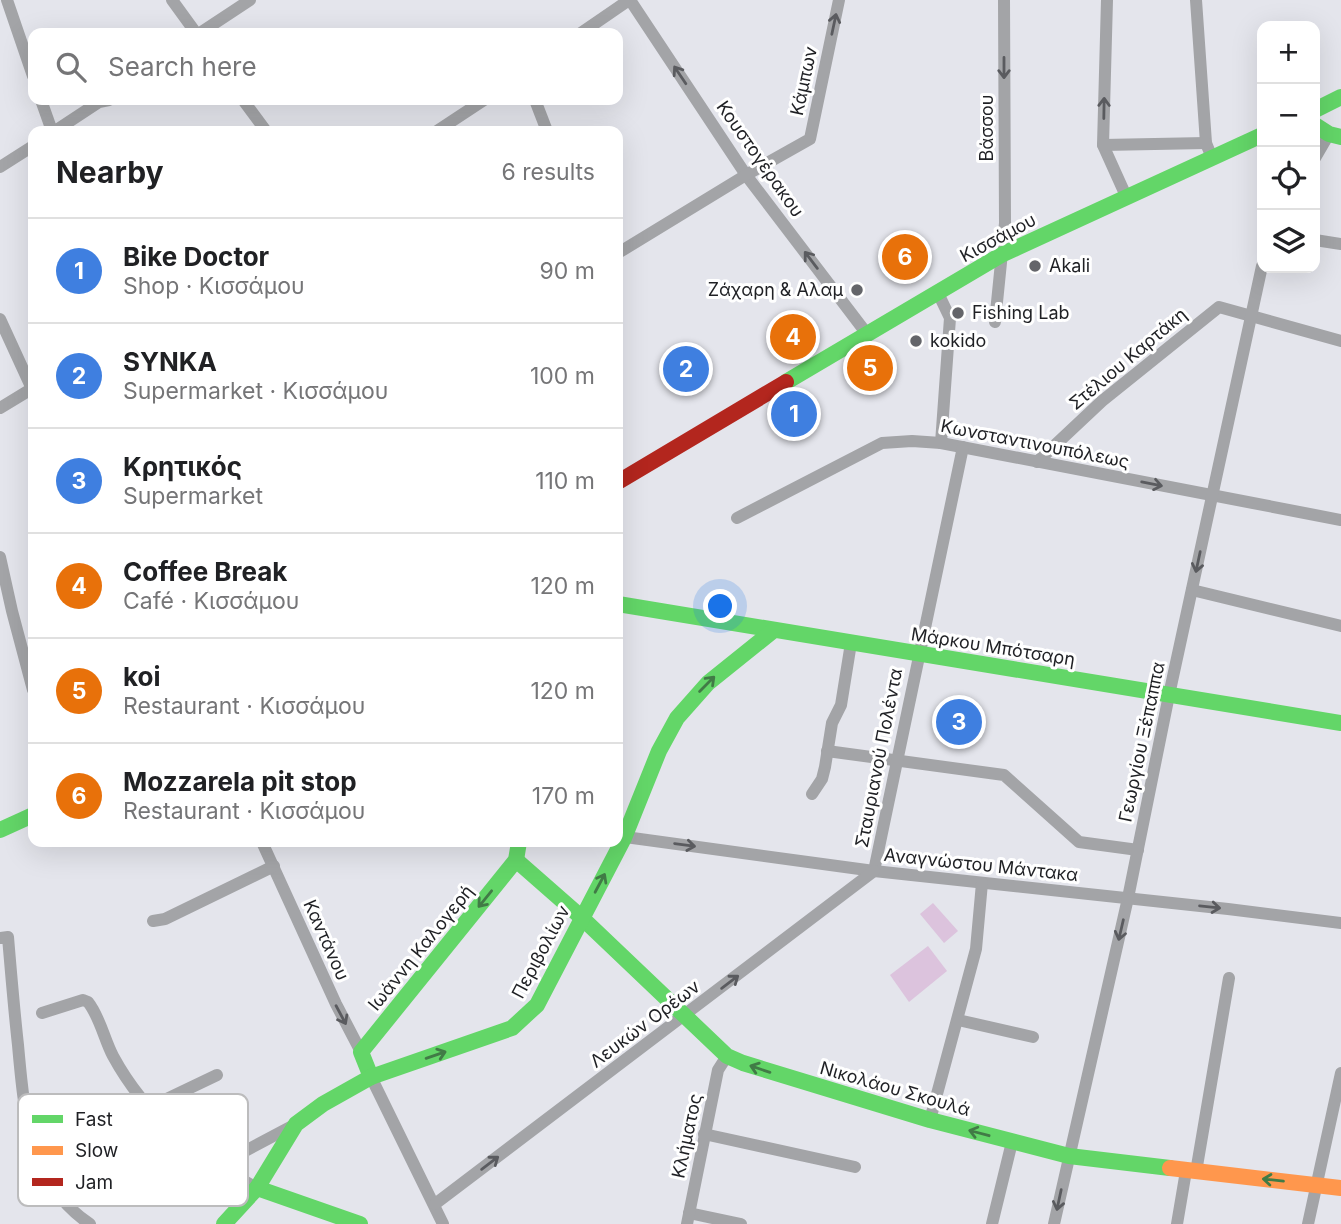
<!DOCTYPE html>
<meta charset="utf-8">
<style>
body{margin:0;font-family:Inter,sans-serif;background:#f6f6f6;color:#202124}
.controls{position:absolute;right:21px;top:21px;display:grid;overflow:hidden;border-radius:14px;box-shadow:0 7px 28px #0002}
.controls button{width:63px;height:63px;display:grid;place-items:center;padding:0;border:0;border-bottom:2px solid #e0e0e0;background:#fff;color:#202124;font:35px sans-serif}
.you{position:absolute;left:721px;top:607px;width:24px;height:24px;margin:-18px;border:5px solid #fff;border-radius:50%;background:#1a73e8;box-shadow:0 0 0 10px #1a73e833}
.badge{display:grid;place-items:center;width:46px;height:46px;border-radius:50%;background:#db2777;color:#fff;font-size:23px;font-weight:700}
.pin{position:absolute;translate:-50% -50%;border:4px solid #fff;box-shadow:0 2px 7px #0006}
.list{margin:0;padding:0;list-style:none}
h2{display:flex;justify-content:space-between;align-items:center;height:91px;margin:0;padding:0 28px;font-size:30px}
h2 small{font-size:23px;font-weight:400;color:#757577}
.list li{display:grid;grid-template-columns:46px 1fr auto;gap:21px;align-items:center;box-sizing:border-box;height:105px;padding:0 28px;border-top:2px solid #e0e0e0}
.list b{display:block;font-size:26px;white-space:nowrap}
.list p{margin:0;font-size:23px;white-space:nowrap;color:#757577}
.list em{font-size:23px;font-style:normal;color:#757577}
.icon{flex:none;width:38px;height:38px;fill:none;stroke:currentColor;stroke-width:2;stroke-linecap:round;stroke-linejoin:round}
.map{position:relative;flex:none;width:1341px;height:1224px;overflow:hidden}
.search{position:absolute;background:#fff;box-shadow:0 7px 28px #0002;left:28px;top:28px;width:595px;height:77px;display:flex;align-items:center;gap:18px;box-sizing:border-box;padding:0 24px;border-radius:14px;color:#757577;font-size:26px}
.panel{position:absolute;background:#fff;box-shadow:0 7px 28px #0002;left:28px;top:126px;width:595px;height:721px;border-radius:14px}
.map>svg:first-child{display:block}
</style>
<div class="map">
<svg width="1341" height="1224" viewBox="0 0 1341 1224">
<rect width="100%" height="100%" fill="#e4e5ec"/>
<g fill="#dcc3dd">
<path d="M933,903L958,931L944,943L920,914Z"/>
<path d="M928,946L947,971L909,1002L890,975Z"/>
</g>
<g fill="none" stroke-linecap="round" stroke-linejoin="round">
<g stroke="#a3a4a7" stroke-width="12">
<path d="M7,0L33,76"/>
<path d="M172,0L196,33"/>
<path d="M630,0L746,175L867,334"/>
<path d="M1107,0L1103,145L1126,196"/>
<path d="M1196,0L1206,143L1212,158"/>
<path d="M200,33L250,0"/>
<path d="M581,33L629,0"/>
<path d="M41,100L52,131"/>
<path d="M243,100L266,131"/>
<path d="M535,100L547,131"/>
<path d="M55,131L99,102L109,100"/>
<path d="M437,131L484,100"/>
<path d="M1103,145L1206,143"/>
<path d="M1315,158L1329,134"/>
<path d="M0,167L33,146"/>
<path d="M1315,240L1341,244"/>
<path d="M618,253L746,175L810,139L839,0"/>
<path d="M938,293L950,318L941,443"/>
<path d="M0,319L33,391"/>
<path d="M995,322L1005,223L1004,0"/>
<path d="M0,408L33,388"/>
<path d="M1037,462L1102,401L1219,307L1341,341"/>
<path d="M737,518L882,443L912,441L941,443L1341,520"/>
<path d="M0,557L12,611L33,690"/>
<path d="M1192,590L1341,626"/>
<path d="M827,751L1004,775L1079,842L1138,850"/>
<path d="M812,794L822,779L825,767L832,723L841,705L851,643"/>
<path d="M618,836L874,871L1228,909L1341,923"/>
<path d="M262,842L336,1004L361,1052"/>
<path d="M874,871L963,447"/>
<path d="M153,921L165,919L274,866"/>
<path d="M0,938L8,937C11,973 14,1009 18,1045C24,1111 29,1184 90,1224"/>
<path d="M42,1013L83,1000L88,1002C100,1017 104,1039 113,1056C146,1117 196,1156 257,1188"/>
<path d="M958,1020L1033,1037"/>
<path d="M371,1077L443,1224"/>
<path d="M148,1108L217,1075"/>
<path d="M930,1120L976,949L982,883"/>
<path d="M704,1134L855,1167"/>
<path d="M217,1166L296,1124"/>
<path d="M1196,1172L1229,978"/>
<path d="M435,1204L874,871"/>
<path d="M689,1213L741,1224"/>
<path d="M687,1224L718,1070L727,1056"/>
<path d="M992,1224L1012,1142"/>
<path d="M1054,1224L1128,898L1169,695L1262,266"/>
<path d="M1177,1224L1186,1171"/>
<path d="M1308,1224L1341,1073"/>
</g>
<g stroke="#63d668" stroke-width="16">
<path d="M1315,110L1341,97"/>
<path d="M1315,125L1329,134L1341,137"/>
<path d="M786,382L1001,255L1262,135"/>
<path d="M618,604L1341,723"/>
<path d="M0,830L33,815"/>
<path d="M516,860L581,917L727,1056L743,1063L930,1120L1069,1156L1170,1168"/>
<path d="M371,1077L361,1052L516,860L519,842"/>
<path d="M257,1188L360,1224"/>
<path d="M224,1224L257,1188L296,1124L323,1104L371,1077L512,1028L537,1005L624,838L659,751L677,718L708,683L774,630"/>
</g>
<path stroke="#ff974d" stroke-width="16" d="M1170,1168L1341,1188"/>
<path stroke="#b3261e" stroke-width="16" d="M618,482L786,382"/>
</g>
<defs><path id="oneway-shaft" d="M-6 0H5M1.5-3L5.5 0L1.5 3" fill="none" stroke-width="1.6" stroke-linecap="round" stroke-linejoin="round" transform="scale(1.75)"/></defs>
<g stroke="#5a5b5f">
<use href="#oneway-shaft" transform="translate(834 24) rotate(-78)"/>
<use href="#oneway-shaft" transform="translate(1004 68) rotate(90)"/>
<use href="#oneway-shaft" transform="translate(680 75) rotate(-124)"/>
<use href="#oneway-shaft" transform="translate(1104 108) rotate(-89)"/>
<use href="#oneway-shaft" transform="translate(811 260) rotate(-127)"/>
<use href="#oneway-shaft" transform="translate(1152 484) rotate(11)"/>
<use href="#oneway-shaft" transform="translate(1198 562) rotate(102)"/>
<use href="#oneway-shaft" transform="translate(685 845) rotate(8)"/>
<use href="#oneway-shaft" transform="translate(1210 907) rotate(6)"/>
<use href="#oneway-shaft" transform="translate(1121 930) rotate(103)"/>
<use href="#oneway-shaft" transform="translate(730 982) rotate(-37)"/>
<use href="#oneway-shaft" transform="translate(341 1015) rotate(62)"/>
<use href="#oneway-shaft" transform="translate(490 1163) rotate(-37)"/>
<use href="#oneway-shaft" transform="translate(1059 1200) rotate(102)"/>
</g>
<g stroke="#417b46">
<use href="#oneway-shaft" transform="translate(707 684) rotate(-45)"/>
<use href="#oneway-shaft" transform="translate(600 883) rotate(-62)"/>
<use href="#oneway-shaft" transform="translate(485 899) rotate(129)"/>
<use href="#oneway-shaft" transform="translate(436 1055) rotate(-19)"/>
<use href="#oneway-shaft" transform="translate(760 1069) rotate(-161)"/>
<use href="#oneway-shaft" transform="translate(979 1133) rotate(-165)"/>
<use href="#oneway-shaft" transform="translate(1273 1180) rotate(-174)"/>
</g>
<g fill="#64656a" stroke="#fff" stroke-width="2.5">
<circle cx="1035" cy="266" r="7"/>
<circle cx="857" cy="290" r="7"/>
<circle cx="958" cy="313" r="7"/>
<circle cx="916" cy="341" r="7"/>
</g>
<g text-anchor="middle" stroke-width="6" stroke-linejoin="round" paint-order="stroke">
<g font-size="18" fill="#1f2024" stroke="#fff">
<text transform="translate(804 81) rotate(-78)" y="6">Κάμπων</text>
<text transform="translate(987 128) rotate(-90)" y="6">Βάσσου</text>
<text transform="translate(760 159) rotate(55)" y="6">Κουστογέρακου</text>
<text transform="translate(998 238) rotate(-28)" y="6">Κισσάμου</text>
<text transform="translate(1128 359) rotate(-40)" y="6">Στέλιου Καρτάκη</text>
<text transform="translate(1035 444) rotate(11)" y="6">Κωνσταντινουπόλεως</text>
<text transform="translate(993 647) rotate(9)" y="6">Μάρκου Μπότσαρη</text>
<text transform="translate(1142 742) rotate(-78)" y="6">Γεωργίου Ξέπαππα</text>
<text transform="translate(879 758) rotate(-79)" y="6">Σταυριανού Πολέντα</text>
<text transform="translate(981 865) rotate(6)" y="6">Αναγνώστου Μάντακα</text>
<text transform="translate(326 940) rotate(66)" y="6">Καντάνου</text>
<text transform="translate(421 948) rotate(-51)" y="6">Ιωάννη Καλογερή</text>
<text transform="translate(541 952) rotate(-62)" y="6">Περιβολίων</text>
<text transform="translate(645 1024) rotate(-37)" y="6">Λευκών Ορέων</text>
<text transform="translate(895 1089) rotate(16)" y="6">Νικολάου Σκουλά</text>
<text transform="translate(687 1136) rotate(-78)" y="6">Κλήματος</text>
</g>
<g font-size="18" fill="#1f2024" stroke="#fff" text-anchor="start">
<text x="1049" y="272">Akali</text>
<text x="843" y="296" text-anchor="end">Ζάχαρη &amp; Αλαμ</text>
<text x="972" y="319">Fishing Lab</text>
<text x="930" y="347">kokido</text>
</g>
</g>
<rect x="18" y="1094" width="230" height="112" rx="10" fill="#fff" stroke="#bcbcbd" stroke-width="2"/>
<rect x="32" y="1115" width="31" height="8" fill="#63d668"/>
<rect x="32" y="1146" width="31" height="9" fill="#ff974d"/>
<rect x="32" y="1178" width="31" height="8" fill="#b3261e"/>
<g font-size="19" fill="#1f2024">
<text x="75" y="1126">Fast</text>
<text x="75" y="1157">Slow</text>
<text x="75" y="1189">Jam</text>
</g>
</svg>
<div class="controls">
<button>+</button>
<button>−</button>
<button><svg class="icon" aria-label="locate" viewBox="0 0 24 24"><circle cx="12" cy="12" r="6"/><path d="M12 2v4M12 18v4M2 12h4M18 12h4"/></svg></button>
<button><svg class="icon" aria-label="layers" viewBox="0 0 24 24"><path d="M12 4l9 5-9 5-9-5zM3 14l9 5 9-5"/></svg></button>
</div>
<div class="you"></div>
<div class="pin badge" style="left:794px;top:414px;background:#3f7fe0">1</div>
<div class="pin badge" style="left:686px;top:369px;background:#3f7fe0">2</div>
<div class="pin badge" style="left:959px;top:722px;background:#3f7fe0">3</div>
<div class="pin badge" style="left:793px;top:337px;background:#e8710a">4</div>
<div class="pin badge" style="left:870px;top:368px;background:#e8710a">5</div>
<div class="pin badge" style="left:905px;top:257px;background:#e8710a">6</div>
<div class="search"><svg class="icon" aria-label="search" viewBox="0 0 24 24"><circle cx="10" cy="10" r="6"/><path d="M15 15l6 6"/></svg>Search here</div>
<section class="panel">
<h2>Nearby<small>6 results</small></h2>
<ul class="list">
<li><span class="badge" style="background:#3f7fe0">1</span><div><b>Bike Doctor</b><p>Shop · Κισσάμου</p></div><em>90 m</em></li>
<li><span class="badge" style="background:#3f7fe0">2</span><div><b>SYNKA</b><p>Supermarket · Κισσάμου</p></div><em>100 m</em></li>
<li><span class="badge" style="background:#3f7fe0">3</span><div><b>Κρητικός</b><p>Supermarket</p></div><em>110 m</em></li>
<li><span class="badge" style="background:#e8710a">4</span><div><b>Coffee Break</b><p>Café · Κισσάμου</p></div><em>120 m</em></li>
<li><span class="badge" style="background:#e8710a">5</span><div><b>koi</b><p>Restaurant · Κισσάμου</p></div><em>120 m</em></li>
<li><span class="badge" style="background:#e8710a">6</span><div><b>Mozzarela pit stop</b><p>Restaurant · Κισσάμου</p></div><em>170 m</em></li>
</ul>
</section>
</div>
